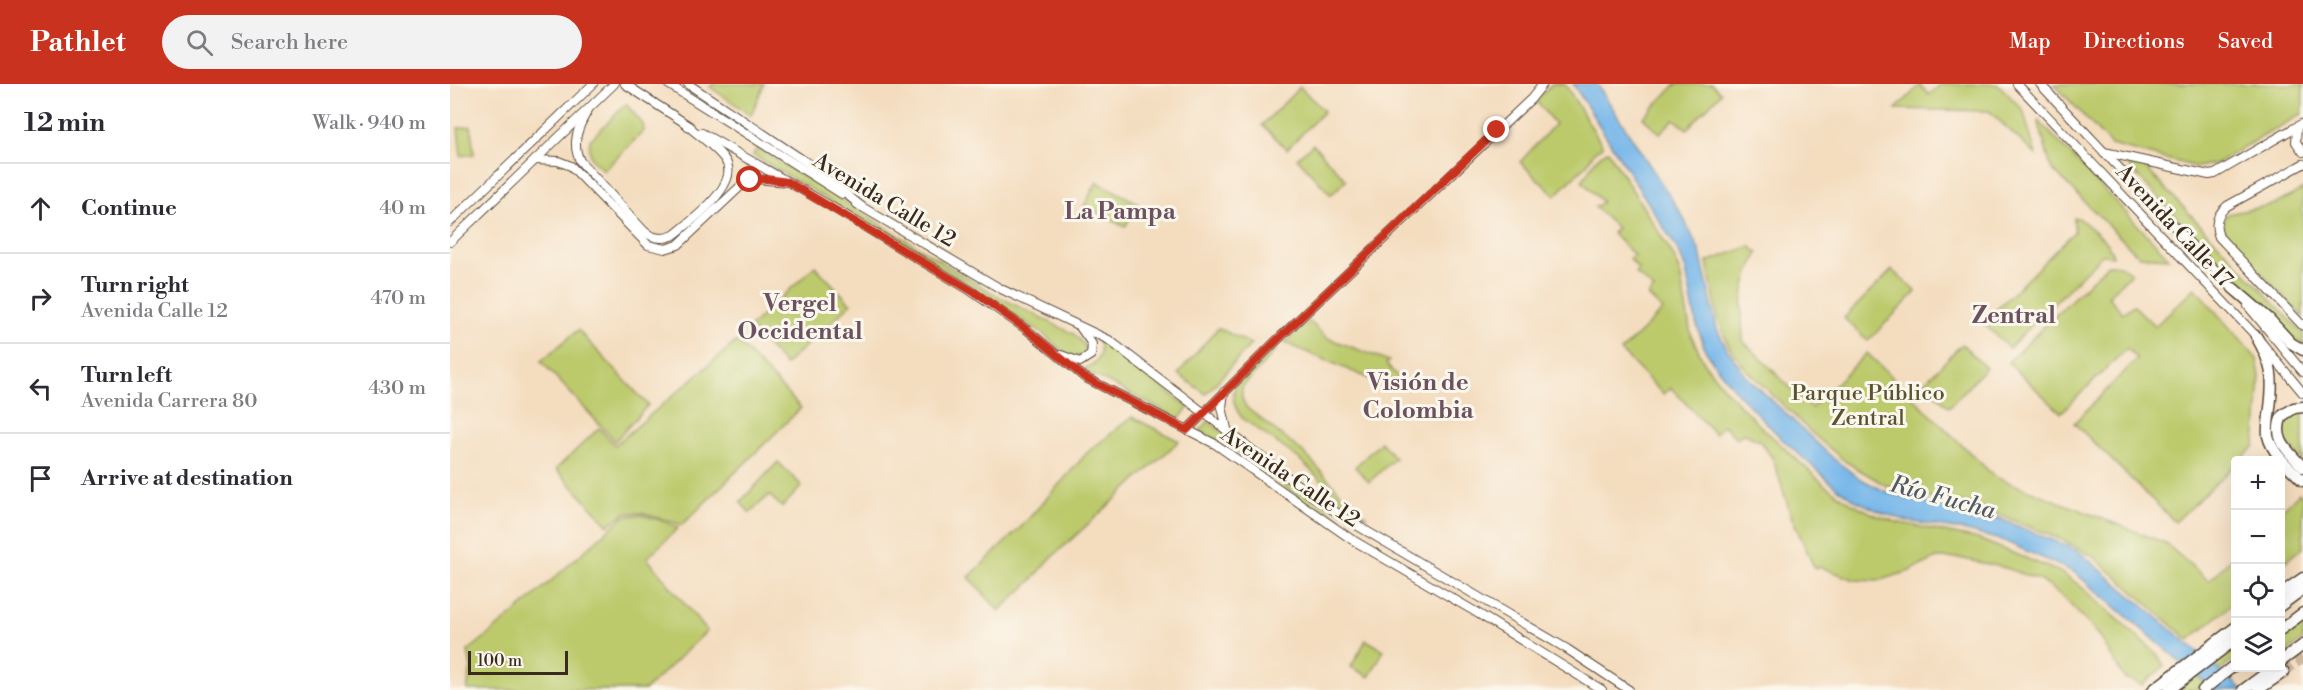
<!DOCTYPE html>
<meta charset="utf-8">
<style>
body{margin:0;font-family:"Libre Bodoni",serif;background:#f2f2f3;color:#2b2b33}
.controls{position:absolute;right:18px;bottom:18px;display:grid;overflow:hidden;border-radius:6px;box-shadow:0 6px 24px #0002}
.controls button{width:54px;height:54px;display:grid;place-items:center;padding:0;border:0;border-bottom:2px solid #e1e1e2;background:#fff;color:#2b2b33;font:30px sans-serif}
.scale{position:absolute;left:18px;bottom:15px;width:100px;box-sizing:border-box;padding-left:6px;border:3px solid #3b2a1e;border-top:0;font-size:16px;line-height:21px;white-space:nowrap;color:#3b2a1e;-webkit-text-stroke:4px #fbf7ec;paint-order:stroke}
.stop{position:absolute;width:18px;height:18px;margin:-14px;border:4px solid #c8321e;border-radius:50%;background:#fff}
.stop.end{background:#c8321e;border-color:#fff;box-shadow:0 2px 6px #0008}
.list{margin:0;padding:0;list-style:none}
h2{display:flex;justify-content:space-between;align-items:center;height:78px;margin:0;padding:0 24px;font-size:26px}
h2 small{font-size:20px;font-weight:400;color:#7c7c81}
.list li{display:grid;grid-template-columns:39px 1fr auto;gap:18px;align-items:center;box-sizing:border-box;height:90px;padding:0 24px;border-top:2px solid #e1e1e2}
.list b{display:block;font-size:22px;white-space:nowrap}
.list p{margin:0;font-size:20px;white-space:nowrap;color:#7c7c81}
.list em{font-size:20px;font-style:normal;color:#7c7c81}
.icon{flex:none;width:33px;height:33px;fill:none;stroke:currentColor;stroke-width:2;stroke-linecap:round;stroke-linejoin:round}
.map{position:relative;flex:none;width:1853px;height:606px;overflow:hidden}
header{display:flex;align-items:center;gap:36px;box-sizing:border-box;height:84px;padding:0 30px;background:#c8321e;color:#fff}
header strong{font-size:28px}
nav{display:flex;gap:33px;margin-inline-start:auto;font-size:21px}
.search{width:420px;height:54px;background:#f2f2f3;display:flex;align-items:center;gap:15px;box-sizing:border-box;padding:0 21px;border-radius:33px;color:#7c7c81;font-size:22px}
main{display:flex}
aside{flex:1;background:#fff}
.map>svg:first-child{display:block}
</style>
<header>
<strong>Pathlet</strong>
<div class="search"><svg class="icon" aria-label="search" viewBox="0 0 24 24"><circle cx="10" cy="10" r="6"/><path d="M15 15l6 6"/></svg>Search here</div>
<nav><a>Map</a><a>Directions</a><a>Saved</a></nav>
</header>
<main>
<aside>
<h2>12 min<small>Walk · 940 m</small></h2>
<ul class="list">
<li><svg class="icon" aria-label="ahead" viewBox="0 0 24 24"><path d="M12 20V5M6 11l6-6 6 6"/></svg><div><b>Continue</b></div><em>40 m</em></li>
<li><svg class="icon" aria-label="right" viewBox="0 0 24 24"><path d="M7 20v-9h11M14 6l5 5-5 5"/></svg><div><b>Turn right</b><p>Avenida Calle 12</p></div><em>470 m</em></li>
<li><svg class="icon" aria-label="left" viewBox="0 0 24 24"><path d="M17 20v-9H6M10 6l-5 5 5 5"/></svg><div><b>Turn left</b><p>Avenida Carrera 80</p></div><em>430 m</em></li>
<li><svg class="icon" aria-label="arrive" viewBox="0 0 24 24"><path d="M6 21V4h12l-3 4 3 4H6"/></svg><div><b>Arrive at destination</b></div></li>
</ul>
</aside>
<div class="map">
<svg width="1853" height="606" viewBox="0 0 1853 606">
<rect width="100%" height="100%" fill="#fbf7ec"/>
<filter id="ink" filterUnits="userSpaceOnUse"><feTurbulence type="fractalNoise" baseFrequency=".0167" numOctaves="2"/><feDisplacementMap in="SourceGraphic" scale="12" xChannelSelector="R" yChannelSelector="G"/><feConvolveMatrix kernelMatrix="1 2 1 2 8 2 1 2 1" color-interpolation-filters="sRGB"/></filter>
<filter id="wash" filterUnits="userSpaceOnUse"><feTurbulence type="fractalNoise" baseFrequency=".008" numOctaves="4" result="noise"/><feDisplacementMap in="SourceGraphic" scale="24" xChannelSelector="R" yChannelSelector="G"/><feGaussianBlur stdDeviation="1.35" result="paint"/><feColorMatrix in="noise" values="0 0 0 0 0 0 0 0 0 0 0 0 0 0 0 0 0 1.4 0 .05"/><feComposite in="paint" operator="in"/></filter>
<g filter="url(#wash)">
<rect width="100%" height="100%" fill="#f4ddbf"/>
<g fill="#bcca6c" stroke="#7c7a45" stroke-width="1.5">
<path d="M263,0H314L301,31L260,3Z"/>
<path d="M1102,0H1115L1153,62L1144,68L1137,80L1105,112L1070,78L1105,40L1086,17Z"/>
<path d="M1226,0H1262L1271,9L1237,45L1224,35L1210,49L1193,34Z"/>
<path d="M1491,0H1548L1573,26L1586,71L1539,27L1446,25L1470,1L1479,11Z"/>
<path d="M1604,0H1853V29L1767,79L1747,83L1661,61Z"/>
<path d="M850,3L874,27L837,65L812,41Z"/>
<path d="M176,20L193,40L194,47L154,86C142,78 137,71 140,56Z"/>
<path d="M1588,36L1719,174L1689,172L1601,84Z"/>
<path d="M21,42L24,70L11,72L8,44Z"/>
<path d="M863,60L896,96L881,111L847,74Z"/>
<path d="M307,64L547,212L624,250L635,262L636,268L633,272H620L615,269L593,250L527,205L303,71Z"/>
<path d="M1158,67L1223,171L1230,189L1241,251L1255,280L1272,302L1307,339L1376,402L1400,418L1423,430L1446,438L1528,455L1610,488L1628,500L1707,570L1714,582L1692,601L1674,594L1649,551L1613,513L1590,496L1556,484L1509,474H1487L1457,488L1427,497L1405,496L1370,483L1365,485L1342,434L1323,375L1310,357L1293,349L1287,355L1274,341L1265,350L1221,304L1213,310L1171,267L1213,226L1198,212L1204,205L1185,189L1188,185L1180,175L1184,171L1162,149L1167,144L1145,123L1152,118L1132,97C1140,86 1144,72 1158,67Z"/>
<path d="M1673,76L1693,81L1853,249V261L1837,252Z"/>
<path d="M647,98L688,119L675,143L634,122Z"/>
<path d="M1853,105V233L1778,154C1773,145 1771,138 1778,130L1826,120Z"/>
<path d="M1624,134H1629C1639,143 1661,158 1663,172L1652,171L1559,264L1533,239L1624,148Z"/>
<path d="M1300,162L1308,169C1290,203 1291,220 1293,257L1361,324L1417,269L1545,393L1715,459L1759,497L1785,471V518L1739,556L1644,473L1615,457L1522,420L1479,414L1435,401L1396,378L1365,352L1296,285L1279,263L1268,235L1257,178Z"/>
<path d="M1657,181H1670L1681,189L1658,212L1673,229L1683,221L1705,242L1745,204L1807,275L1810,292L1805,362L1790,376H1786L1785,381L1725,438L1624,339L1687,275L1677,264L1611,329L1558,278Z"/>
<path d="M365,182L401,220L335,281L300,243Z"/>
<path d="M1442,186L1466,208L1418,257L1394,234Z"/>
<path d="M859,237L877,254L939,277L936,280L951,296L944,305L835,259Z"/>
<path d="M768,244L801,260L756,310L728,290Z"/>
<path d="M128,246L198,321L165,357L91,277Z"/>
<path d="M648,256L739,323L729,335L632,285C647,281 654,272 648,256Z"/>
<path d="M287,257L351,324L232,441L192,429H175L158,441L106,385L149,344L165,361Z"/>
<path d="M1512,260L1536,284L1499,323L1474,299Z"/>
<path d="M822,265L826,266L793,302C790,310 792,317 797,324L855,370L891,409L916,432L907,430L848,374L792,334C784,323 780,312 787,299Z"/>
<path d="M1853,327V377L1834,356V337L1845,328Z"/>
<path d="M682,333L729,357L601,474L581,497L549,527L519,493L571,443L638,368Z"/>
<path d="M758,337L891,435L886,441L790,369L750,347Z"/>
<path d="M931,358L945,374L919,398L905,383Z"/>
<path d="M328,378L352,402L332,423L319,411L300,429L290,418Z"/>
<path d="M1849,409L1853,413V463L1831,481V427Z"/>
<path d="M191,431L214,437L228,444L197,474L257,547L195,606H17L21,584L18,567L66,528L174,432Z"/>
<path d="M1853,533V556L1831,573V550Z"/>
<path d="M916,556L934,566L919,593L901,583Z"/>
<path d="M1785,560V575L1745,606H1726Z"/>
</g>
<path fill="#74b6e9" stroke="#587084" stroke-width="1.5" d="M1123,0H1147L1232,131L1250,168L1267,245L1277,265L1296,292L1385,376L1409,394L1434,407L1469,417L1543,432L1628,467L1793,606H1764L1624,488L1554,457L1517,447L1458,437L1433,429L1407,417L1387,404L1334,357L1288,310L1265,281L1255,266L1246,238L1236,186L1228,166Z"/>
</g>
<g filter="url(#ink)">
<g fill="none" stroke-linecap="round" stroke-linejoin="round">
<path stroke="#cfb99f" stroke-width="10" stroke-dasharray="10 5" stroke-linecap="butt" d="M1834,588L1853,574"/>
<defs>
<g id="secondary">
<path d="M175,0L241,43"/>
<path d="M218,0L392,110"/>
<path d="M1847,43L1846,58L1853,68"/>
<path d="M252,49L377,120L518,205L576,245L634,293L765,360L901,455L1024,527L1152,606"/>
<path d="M1654,68L1759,91L1765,90L1853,39"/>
<path d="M1853,80L1777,122C1766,131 1764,141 1769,153L1853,242"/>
<path d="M407,120L551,205L659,256L861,411L896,435L1117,565L1179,606"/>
<path d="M611,271L630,278L641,271L642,260L630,243"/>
<path d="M774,308L772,323L777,345"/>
<path d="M737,346L823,260L1081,15L1093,0"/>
</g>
<g id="primary">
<path d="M238,0L359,80L411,122"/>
<path d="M1567,0L1806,252L1853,309"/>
<path d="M1590,0L1785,207"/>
<path d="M138,26C128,43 121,59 130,77L194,147C203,155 213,156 224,151C241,137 292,100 275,76C266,63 249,52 237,41"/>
<path d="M85,76L108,77L121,82L198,161L215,165L228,161L294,99L306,95L338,98"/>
<path d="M0,138L143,0"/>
<path d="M0,158L164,0"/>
<path d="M1798,222L1853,288"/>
</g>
<g id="highway">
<path d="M1783,204L1818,234L1841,259L1853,266"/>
<path d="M1806,252C1822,280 1824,292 1820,324C1819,333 1817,343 1818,352C1822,370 1841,384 1853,397"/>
<path d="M1853,323L1844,324L1832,332C1822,355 1838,367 1853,383"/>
<path d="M1830,510L1853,494"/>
<path d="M1830,522L1853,505"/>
<path d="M1830,546L1853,529"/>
<path d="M1830,578L1853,561"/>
<path d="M1703,606L1786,543"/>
<path d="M1719,606L1786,555"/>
<path d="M1753,606L1786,580"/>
<path d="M1793,606L1823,584"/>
<path d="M1808,606L1834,588"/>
</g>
</defs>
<use href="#secondary" stroke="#574536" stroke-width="10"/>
<use href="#primary" stroke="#574536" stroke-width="10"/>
<use href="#highway" stroke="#574536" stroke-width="13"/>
<use href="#secondary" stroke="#fff" stroke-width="8"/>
<use href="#primary" stroke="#fff" stroke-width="8"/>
<use href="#highway" stroke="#fff" stroke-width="10"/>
</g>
</g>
<g fill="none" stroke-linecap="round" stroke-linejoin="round" filter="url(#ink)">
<path stroke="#c8321e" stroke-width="8" d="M300,96L316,95L338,98L527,210L576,245L634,293L737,346L823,260L1047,46"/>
</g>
<g text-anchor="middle" stroke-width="6" stroke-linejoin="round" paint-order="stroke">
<g font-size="22" fill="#3b2a1e" stroke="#fbf7ec">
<text transform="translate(435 115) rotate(31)" y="8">Avenida Calle 12</text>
<text transform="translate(1725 141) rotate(47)" y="8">Avenida Calle 17</text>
<text transform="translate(841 392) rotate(34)" y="8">Avenida Calle 12</text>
</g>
<g font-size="22" fill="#5b5232" stroke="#fbf7ec">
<text x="1418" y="316">Parque Público<tspan x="1418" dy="25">Zentral</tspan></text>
</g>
<g font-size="24" font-weight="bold" fill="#6c5160" stroke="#fbf7ec">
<text x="670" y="135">La Pampa</text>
<text x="350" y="227">Vergel<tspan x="350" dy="28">Occidental</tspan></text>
<text x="1564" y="239">Zentral</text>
<text x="968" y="306">Visión de<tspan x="968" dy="28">Colombia</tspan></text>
</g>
<g font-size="24" font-style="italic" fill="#4f5b65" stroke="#fbf7ec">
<text transform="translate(1493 413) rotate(15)" y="8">Río Fucha</text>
</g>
</g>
</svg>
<div class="controls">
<button>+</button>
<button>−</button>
<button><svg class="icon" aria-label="locate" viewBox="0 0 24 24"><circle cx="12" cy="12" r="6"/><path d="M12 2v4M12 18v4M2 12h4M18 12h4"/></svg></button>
<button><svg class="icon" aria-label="layers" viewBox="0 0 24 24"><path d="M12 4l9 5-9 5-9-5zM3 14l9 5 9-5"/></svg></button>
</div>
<div class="scale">100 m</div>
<div class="stop" style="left:300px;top:96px"></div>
<div class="stop end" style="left:1047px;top:46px"></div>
</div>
</main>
